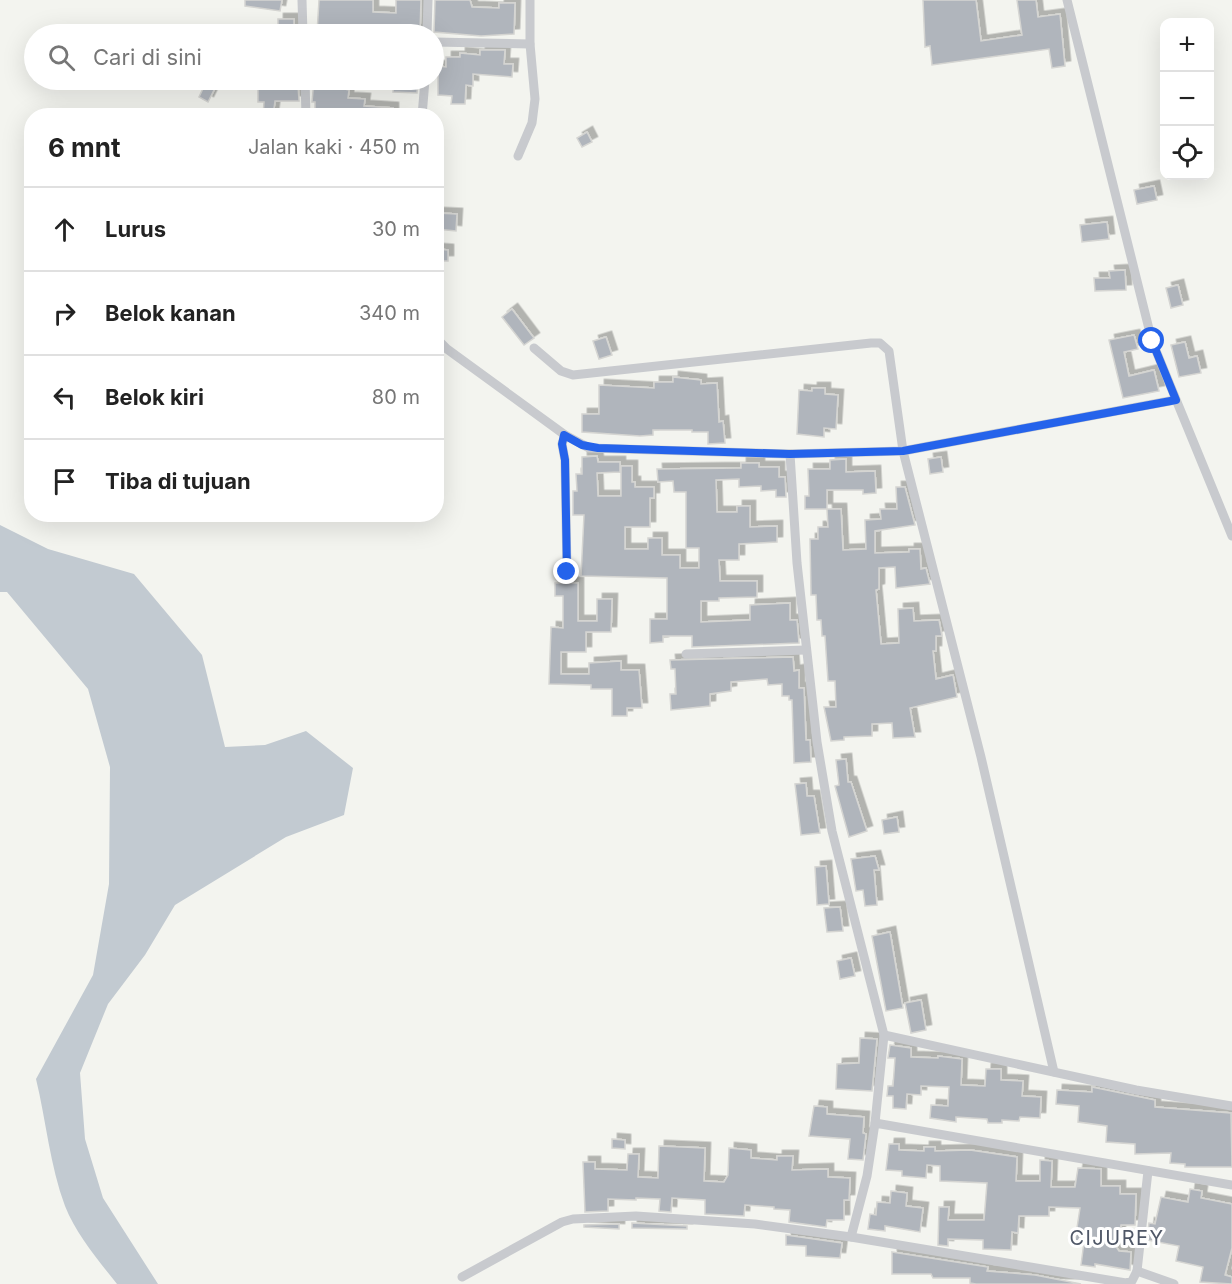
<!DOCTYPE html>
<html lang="id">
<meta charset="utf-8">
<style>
body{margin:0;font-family:Inter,sans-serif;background:#f2f2f2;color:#222}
.controls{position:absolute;right:18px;top:18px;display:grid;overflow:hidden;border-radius:12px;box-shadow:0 6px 24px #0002}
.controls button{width:54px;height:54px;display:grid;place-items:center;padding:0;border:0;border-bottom:2px solid #e0e0e0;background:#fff;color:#222;font:30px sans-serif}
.stop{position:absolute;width:18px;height:18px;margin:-14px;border:4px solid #2563eb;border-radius:50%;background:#fff}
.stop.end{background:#2563eb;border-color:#fff;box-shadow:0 2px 6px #0008}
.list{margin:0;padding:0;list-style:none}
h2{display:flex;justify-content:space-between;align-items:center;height:78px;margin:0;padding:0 24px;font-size:26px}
h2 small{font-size:20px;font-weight:400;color:#767676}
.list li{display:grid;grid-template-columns:39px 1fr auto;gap:18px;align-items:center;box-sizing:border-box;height:84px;padding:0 24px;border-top:2px solid #e0e0e0}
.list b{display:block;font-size:22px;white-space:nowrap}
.list em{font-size:20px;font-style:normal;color:#767676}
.icon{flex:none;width:33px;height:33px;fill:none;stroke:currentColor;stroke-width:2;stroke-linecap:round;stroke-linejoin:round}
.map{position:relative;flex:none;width:1232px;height:1284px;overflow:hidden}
.search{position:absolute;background:#fff;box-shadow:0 6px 24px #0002;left:24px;top:24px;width:420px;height:66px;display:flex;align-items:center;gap:15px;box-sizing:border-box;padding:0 21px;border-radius:33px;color:#767676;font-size:22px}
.panel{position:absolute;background:#fff;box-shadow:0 6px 24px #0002;left:24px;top:108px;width:420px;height:414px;border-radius:24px}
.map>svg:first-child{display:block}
</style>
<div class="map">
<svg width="1232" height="1284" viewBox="0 0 1232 1284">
<defs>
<filter id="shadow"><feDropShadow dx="5.5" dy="-5.5" stdDeviation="0" flood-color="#0004"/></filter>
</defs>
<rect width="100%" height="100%" fill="#f3f4ef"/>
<path fill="#c2cad1" d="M0,525L48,549L134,574L202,655L225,747L265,745L306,731L353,768L344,815L286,837L175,905L145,955L108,1004L80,1073L85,1139L103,1198L158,1284H117C98,1260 76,1234 65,1206C50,1166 46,1120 36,1079L93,975L109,884L110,767L88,689L7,592H0Z"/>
<g fill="#b0b5bc" stroke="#d5d5d2" stroke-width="1.5" filter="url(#shadow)">
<path d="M245,0H282L280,11L245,6Z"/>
<path d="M319,0H373V12L396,13V0H421L420,33L391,30L375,31V34L317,33Z"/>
<path d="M435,0H470L472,7L499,8V3H515L514,34L481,36L434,32Z"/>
<path d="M923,0H976L981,41L1022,35L1017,0H1036L1038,17L1060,14L1065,66L1052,68L1049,49L932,65L930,46L925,47Z"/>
<path d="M278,19H294V31H291V34H278Z"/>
<path d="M480,50H505L504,64H513L512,77L473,74V86L466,85L465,104H451L452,96L438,95V66L446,67V57H460V53L480,55Z"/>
<path d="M207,80H219L208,102L199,97Z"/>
<path d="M258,80H293V84H298L299,101H275L273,116H263L264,102H258Z"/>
<path d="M314,80H344V89L349,90L348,98L365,99L364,106L393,108V116H351L352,111L328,110L327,116H315V102H312Z"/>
<path d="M394,80L418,81L417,93L393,92Z"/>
<path d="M587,132L592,142L582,147L577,138Z"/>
<path d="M1154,186L1157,200L1137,204L1134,190Z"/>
<path d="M436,213L457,214L456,231L436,229Z"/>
<path d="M1107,222L1109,239L1082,242L1080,225Z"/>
<path d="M436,249L448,250V261H436Z"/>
<path d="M1125,270L1126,290L1095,291L1094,278H1110L1109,271Z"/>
<path d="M1178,285L1183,305L1171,308L1166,288Z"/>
<path d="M512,309L534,338L524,345L502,317Z"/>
<path d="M1134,335L1138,349L1124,352L1129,376L1154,370L1159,391L1123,398L1109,340Z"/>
<path d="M606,337L612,355L599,359L593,341Z"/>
<path d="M1185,342L1189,358L1197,356L1201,373L1179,377L1171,345Z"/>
<path d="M673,377L701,380V384L717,383L719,422L723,421L725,443L708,444V432H692V430H653V435L640,436L582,432V414H599V385L654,388V382H673Z"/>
<path d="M812,388H825V394L838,395L836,429L824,428V437L797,434L799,390L812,391Z"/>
<path d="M597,456L598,462H620V472L597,473L598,496H621V466H632V482H635V487H654V498H650V527H625V549H648V538H662V555H680V568H699V548H686V492H674L673,481L658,482L657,469L741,468V463H759V467H779V477H785L786,497H776V490L761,491V486L739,487V479L716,480L717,512H737V506H750V527L777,526V542L739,544V560H719L720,581H757V597L719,598V601H701V622L750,620V605L790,603V620H797L799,643L692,647V636H663V642L650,643V619H667V578L581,576L584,515H573V491H577L576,474H582V457Z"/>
<path d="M941,457L943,472L930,474L928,459Z"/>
<path d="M846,459V472L875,471L876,493L863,494V490H827V509H805V496H809L808,469H830V460Z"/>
<path d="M896,487H905L915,525L875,531V553L909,552V549H920L921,569L926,568L930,584L896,588L895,567L879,568V589L876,590L881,644L899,643L898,609L913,608L914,621L939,620L942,636H936V651H933L936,679L953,675L957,697L910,708L915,737L893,738L892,723L872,724V736L844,737V740L831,741L824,707H836L835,681H828L825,636H822L821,620H817L816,595H811L810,539H818V527H828L827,509H841L843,550L866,549L865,520L881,519L880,509H897Z"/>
<path d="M555,583H578V621H597V599H612L611,632H586V652H561V674H589V663L621,661V670H639L642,708H627V716H612V689H591V685L549,684L551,627L563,628V596H555Z"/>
<path d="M793,657L794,671L799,670V688H804L806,740H810L811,762L794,763L792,700H789V696H782V684L768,685L767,679L731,682V691L710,694V706L671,710L670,694H676L675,669H671L670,660Z"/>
<path d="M846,759L848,782H851L867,831L849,837L835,786L839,785L836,760Z"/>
<path d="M806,783L807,796H814L820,833L801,835L795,784Z"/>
<path d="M897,817L899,832L884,834L882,820Z"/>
<path d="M875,856L879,870H874L877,905L865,906L863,890L856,891L851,859Z"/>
<path d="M826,866L829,904L817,905L815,867Z"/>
<path d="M840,907L843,931L827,932L824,908Z"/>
<path d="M890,932L903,1008L886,1011L872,936Z"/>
<path d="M851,958L855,976L840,979L837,961Z"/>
<path d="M921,1000L926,1030L911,1033L905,1003Z"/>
<path d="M860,1038L877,1039L872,1091L836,1089L837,1064L859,1063Z"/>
<path d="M890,1045L911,1048V1057L938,1058V1056L962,1059L961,1085L985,1086L986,1069H1001V1080L1023,1081L1022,1096L1041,1097L1040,1118L1020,1117L1019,1121L1002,1120V1123H988L987,1119L956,1117V1122L930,1118L931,1105L948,1106L949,1087L921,1086V1095L907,1094L906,1109L893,1108V1096H887L888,1086H893L895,1058H888Z"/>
<path d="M1092,1087L1155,1100V1107L1231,1113L1232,1167H1185V1164L1170,1163L1171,1153L1135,1154V1144L1106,1142L1107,1126L1078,1122L1079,1106L1056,1104L1057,1090L1092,1092Z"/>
<path d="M814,1106L827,1107V1114L864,1117L863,1133L866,1134L863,1160L848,1159L850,1139L809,1136Z"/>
<path d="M612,1139L625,1140V1149L612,1148Z"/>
<path d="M889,1144H899V1150L924,1151V1147H935V1151L970,1150L1017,1157L1016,1181H1040V1160L1052,1161L1051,1187H1075L1078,1168L1101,1169V1186H1120V1194H1136L1135,1225H1121L1117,1248L1119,1251L1131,1252L1130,1270L1095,1264V1267L1081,1265L1084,1242L1075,1241L1080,1208L1049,1207V1216H1019L1018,1233L1012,1232L1011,1250L983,1249V1240L948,1239V1246L938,1245L939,1207H949L948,1220H984L987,1183L940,1181V1166L927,1165L926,1178L902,1176V1171L886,1170Z"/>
<path d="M659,1146L705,1148L704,1181L724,1182L728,1175L729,1148L751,1150V1158L777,1160V1156H793L792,1170L828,1169V1177L850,1178L849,1200H844V1220H827L826,1227L789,1222L790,1210L774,1209V1207L745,1205L744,1216L705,1214V1200L672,1198L671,1212L659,1211L660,1199L636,1198V1200L608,1199V1211L585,1212L583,1162H595V1169L627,1170L628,1154H639L638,1177L658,1178Z"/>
<path d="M1190,1189L1202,1191L1201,1198L1232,1204V1248L1225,1275L1232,1277V1284L1200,1282L1203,1267L1176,1261L1179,1246L1147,1240L1149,1223L1155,1224L1161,1197L1188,1202Z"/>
<path d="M891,1191L907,1193L906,1206L923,1208L920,1232L885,1226V1231L868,1229L870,1214L876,1215L877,1202L890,1203Z"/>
<path d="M632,1223L687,1226V1229L632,1228Z"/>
<path d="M619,1224V1229L584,1227V1225Z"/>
<path d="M786,1235L842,1243L840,1258L806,1256V1246L786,1245Z"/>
<path d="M892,1252L988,1267L987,1271L1035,1275L1081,1284H976L970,1283V1278H933L931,1274H892Z"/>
</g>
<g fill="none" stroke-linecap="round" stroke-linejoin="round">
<g stroke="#c8cace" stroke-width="9">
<path d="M302,0L303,34"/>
<path d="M1067,0L1152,341L1232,536"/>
<path d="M427,34L428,0"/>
<path d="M434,42L530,44"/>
<path d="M305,80L306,116"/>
<path d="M422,116L425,80"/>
<path d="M518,156L532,123L535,99L530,44V0"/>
<path d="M436,338L447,349L565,435L589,448L790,454L903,451L1175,400"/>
<path d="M534,348L561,371L573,375L871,343H880L889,351L903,451L981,757L1054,1072"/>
<path d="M565,435L562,444L565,460L567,572"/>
<path d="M790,454L797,563L817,742L832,831L884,1035L875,1123"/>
<path d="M686,654L805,650"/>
<path d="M884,1035L1136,1090L1232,1106"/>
<path d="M851,1237L867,1176L875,1123L1232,1185"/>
<path d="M1137,1271L1174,1284"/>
<path d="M462,1277L562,1222L573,1219L636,1216L755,1224L851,1237L1126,1283L1132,1281L1137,1271L1148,1171"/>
</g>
</g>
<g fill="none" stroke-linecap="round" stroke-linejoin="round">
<path stroke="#2563eb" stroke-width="8" d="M567,572L565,460L562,444L564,435L582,445L598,448L790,454L903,451L1176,400L1152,341"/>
</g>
<g text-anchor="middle" stroke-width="6" stroke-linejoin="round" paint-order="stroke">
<g font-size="20" letter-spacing="1.5" fill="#4f5767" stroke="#fff">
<text x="1117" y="1245">CIJUREY</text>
</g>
</g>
</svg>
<div class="controls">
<button>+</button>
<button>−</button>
<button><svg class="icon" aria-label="locate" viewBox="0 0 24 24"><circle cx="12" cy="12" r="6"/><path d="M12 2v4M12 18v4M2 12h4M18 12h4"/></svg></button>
</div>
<div class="stop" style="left:1152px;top:341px"></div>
<div class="stop end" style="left:567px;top:572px"></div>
<div class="search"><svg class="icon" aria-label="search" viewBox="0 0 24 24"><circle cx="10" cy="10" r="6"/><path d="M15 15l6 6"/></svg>Cari di sini</div>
<section class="panel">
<h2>6 mnt<small>Jalan kaki · 450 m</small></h2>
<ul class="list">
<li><svg class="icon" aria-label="ahead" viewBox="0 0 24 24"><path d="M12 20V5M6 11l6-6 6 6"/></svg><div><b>Lurus</b></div><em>30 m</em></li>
<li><svg class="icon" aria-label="right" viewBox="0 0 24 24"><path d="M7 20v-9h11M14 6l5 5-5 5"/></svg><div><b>Belok kanan</b></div><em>340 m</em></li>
<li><svg class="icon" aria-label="left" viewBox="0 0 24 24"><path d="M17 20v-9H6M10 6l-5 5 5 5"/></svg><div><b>Belok kiri</b></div><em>80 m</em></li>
<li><svg class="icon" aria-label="arrive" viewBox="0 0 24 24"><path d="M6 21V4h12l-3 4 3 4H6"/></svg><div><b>Tiba di tujuan</b></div></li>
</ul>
</section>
</div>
